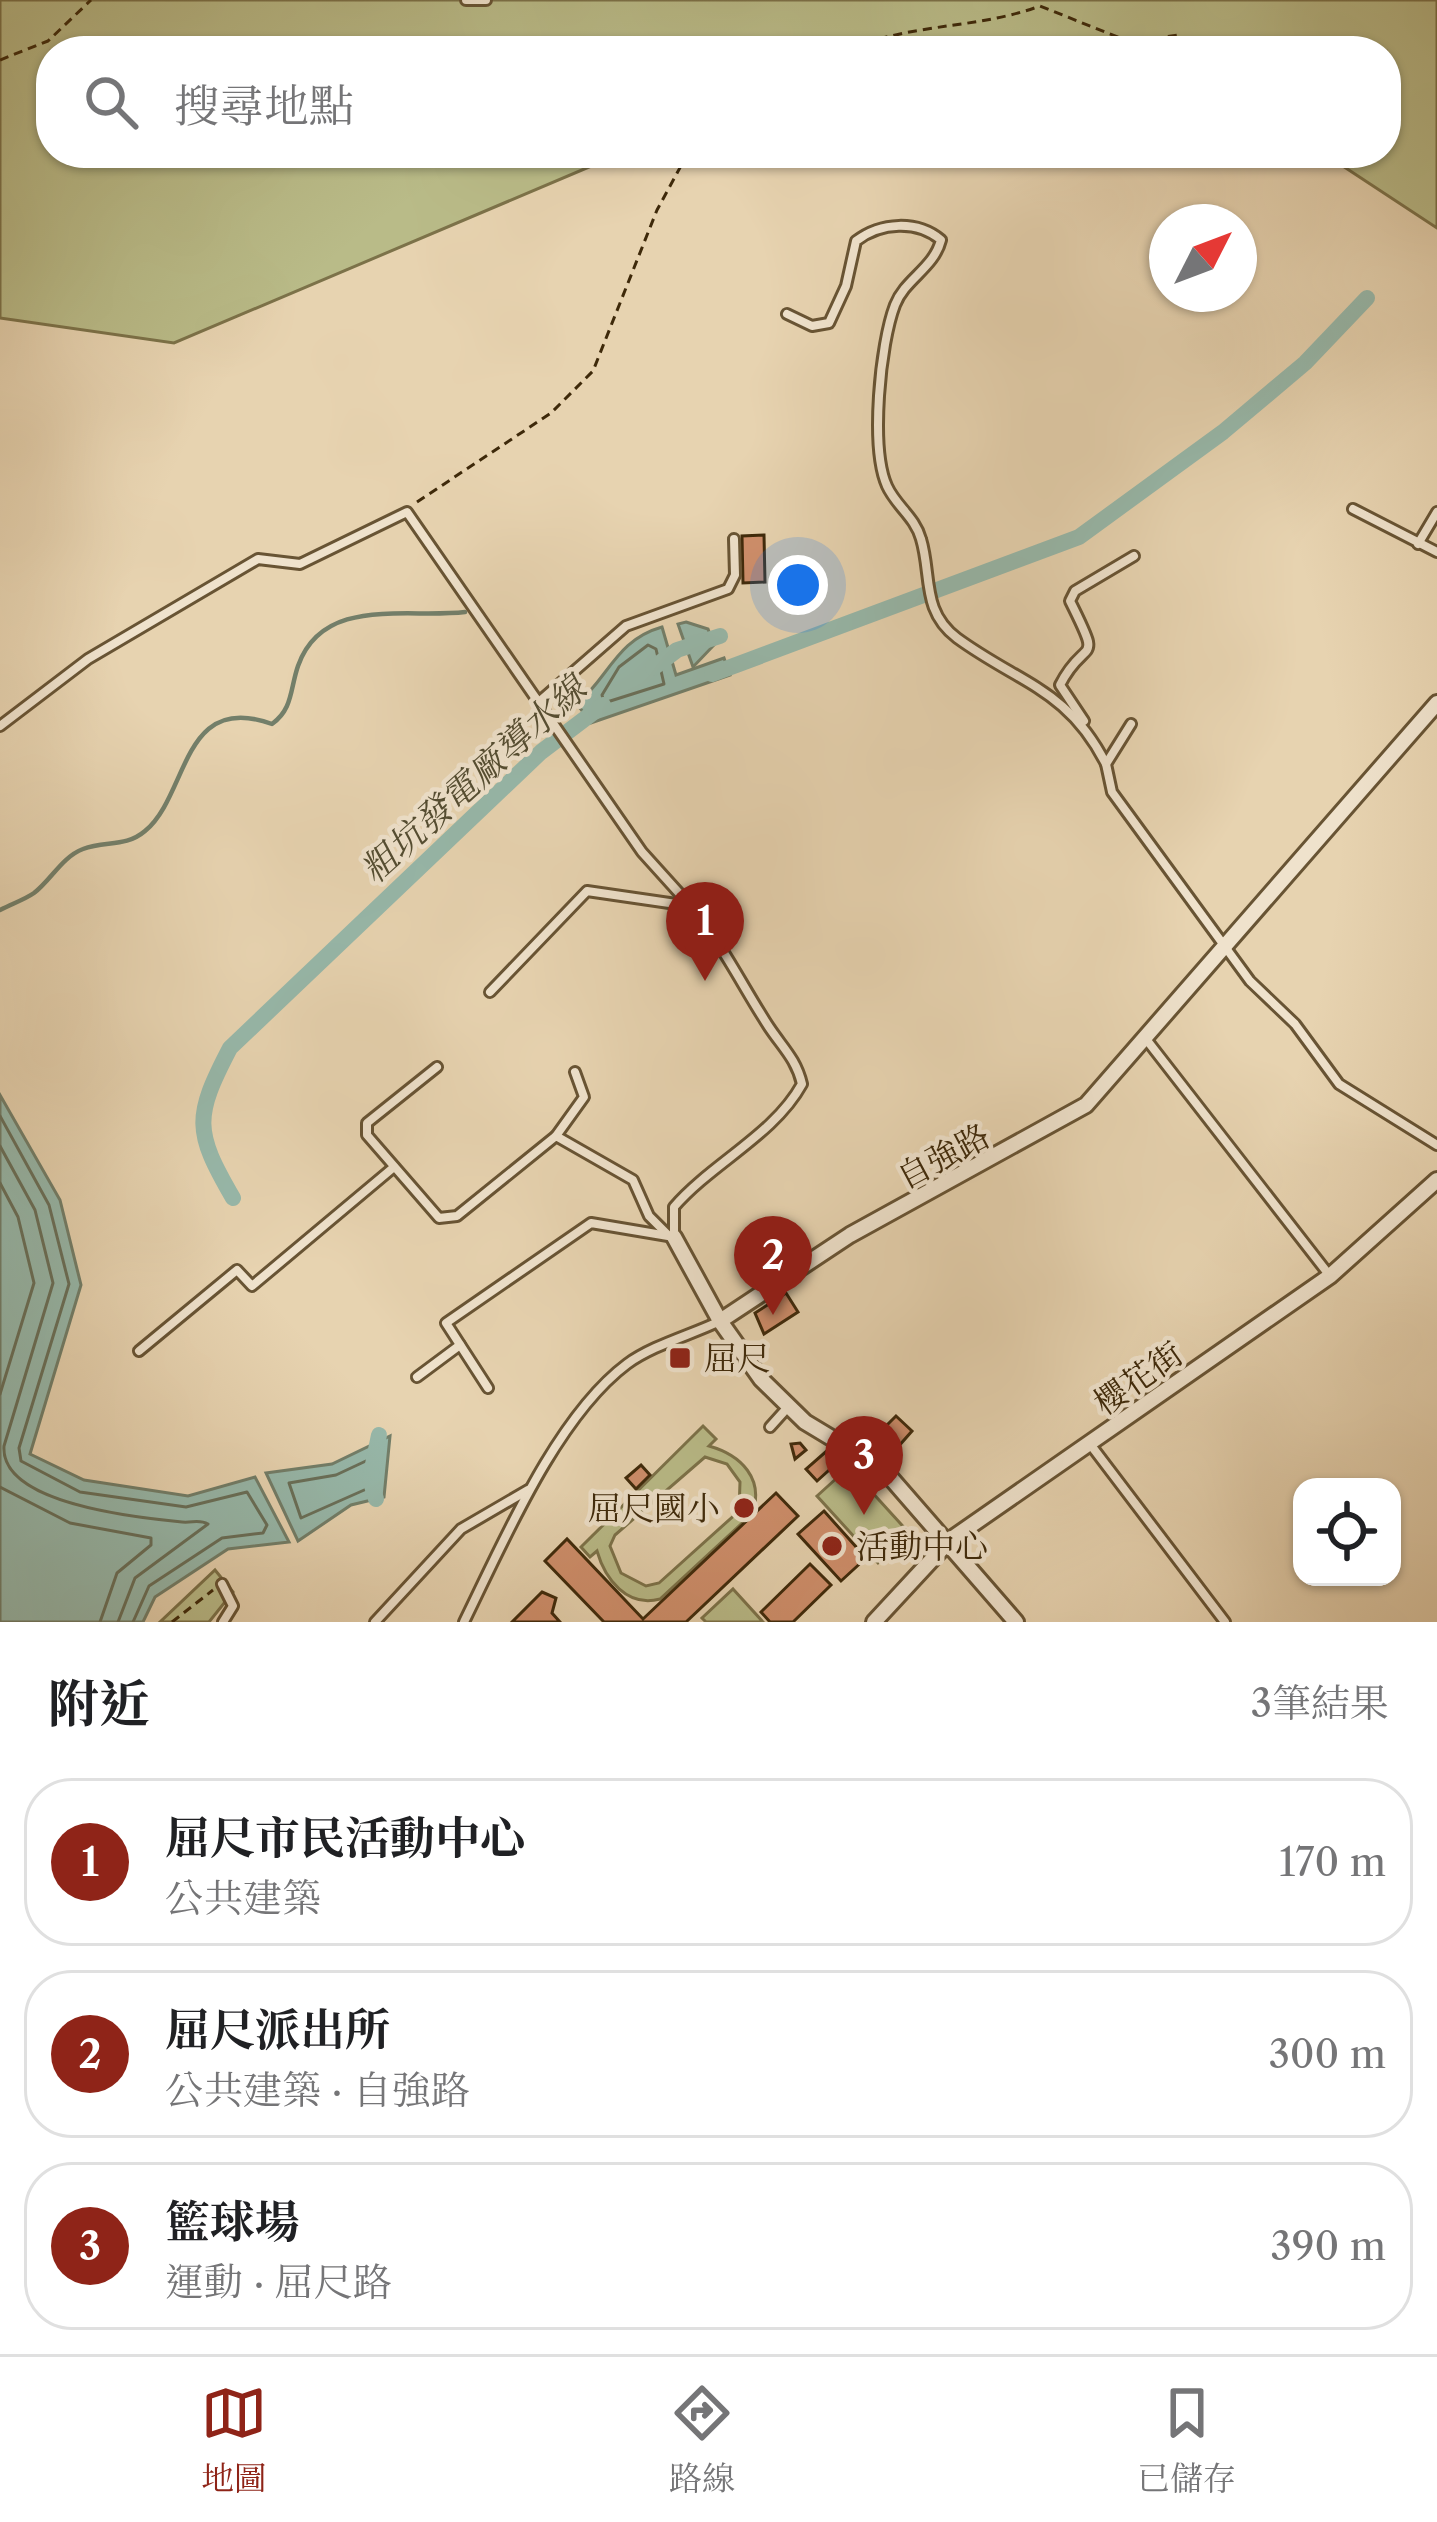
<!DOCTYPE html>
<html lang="zh-TW">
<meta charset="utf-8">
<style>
body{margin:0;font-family:"Libre Caslon Text","Noto Serif TC",serif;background:#f6f6f6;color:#202124}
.controls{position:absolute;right:36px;bottom:36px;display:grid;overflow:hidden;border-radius:24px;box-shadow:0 3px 9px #0004}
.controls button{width:108px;height:108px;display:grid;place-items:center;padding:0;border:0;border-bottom:3px solid #e0e0e0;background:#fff;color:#202124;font:60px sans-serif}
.compass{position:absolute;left:1149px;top:204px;width:108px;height:108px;border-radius:50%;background:#fff;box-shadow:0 3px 9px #0004;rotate:48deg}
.you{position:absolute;left:798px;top:585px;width:42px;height:42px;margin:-30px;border:9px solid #fff;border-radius:50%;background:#1a73e8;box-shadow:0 0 0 18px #1a73e833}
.badge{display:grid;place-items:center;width:78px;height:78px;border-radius:50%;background:#8f2418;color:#fff;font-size:39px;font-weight:700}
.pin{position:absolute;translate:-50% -99px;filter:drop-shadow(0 3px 6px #0008)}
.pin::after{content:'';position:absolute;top:63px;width:42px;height:36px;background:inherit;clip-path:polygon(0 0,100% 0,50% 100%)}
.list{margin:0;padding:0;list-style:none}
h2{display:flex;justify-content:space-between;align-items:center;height:156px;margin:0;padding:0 48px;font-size:51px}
h2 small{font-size:39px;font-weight:400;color:#757577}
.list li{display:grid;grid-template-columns:78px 1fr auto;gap:36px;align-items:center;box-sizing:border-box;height:168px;margin:0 24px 24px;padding:0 24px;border:3px solid #e0e0e0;border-radius:48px}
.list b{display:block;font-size:45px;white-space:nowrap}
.list p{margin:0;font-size:39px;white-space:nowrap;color:#757577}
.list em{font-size:39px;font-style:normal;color:#757577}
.icon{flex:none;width:66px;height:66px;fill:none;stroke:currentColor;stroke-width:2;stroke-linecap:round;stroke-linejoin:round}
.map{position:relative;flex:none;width:1437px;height:1622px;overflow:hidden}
.search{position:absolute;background:#fff;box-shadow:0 3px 9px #0004;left:36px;right:36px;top:36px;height:132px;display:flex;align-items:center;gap:30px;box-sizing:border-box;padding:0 42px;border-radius:48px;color:#757577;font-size:45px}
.sheet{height:732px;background:#fff}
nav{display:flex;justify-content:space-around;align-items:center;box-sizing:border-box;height:168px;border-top:3px solid #e0e0e0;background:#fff;font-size:33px;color:#757577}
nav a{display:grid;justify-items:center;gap:6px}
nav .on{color:#8f2418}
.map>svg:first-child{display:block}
</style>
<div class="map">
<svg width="1437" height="1622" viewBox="0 0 1437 1622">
<rect width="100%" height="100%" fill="#e7d3b0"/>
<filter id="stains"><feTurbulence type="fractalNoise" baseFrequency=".00167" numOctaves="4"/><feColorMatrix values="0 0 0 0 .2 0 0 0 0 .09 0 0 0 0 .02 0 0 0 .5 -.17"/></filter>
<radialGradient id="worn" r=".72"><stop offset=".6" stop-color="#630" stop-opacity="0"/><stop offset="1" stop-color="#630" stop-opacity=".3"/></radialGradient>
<g fill="#b9bb88" stroke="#7c7249" stroke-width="3" fill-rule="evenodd">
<path d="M0,0H1437V228L1323,153H1386V51H51V153H622L174,343L0,318Z"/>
<path d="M703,1426L716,1439L709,1446C741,1455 765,1479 752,1514L660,1599C627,1608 605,1579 597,1551L590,1557L581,1547ZM705,1457L727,1464L740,1482L739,1511L659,1583L646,1586L621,1573L610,1546L615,1535Z"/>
<path d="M849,1467L910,1534L878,1563L817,1496Z"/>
<path d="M215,1570L233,1592L209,1622H160Z"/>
<path d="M733,1589L763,1622H706L702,1618Z"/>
</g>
<g fill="#97b8aa" stroke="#737f6a" stroke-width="3">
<path d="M686,622L708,629L714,645L693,667L678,624Z"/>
<path d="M662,627L676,675L724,658L730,675L591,723L577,704C609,677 616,640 662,627Z"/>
<path d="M0,1095L60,1200L81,1285L30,1454L84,1480L188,1496L255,1477L289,1542L228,1549L155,1597L143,1622H0Z"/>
<path d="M390,1436L384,1497L351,1505L298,1541L266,1473L332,1464Z"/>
</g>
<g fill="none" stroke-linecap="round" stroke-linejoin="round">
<g stroke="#6a705a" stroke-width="3">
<path d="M648,645L656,649L664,684L604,703L602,695L619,667Z"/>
<path d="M0,1116L49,1205L69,1284L19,1448L21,1461L80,1492L186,1507L247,1492L267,1525L263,1533L222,1538L149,1586L133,1622"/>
<path d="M0,1146L35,1210L53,1283L4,1446C0,1504 139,1518 182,1522C193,1523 199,1519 208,1524L135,1578L118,1622"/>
<path d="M0,1183L18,1217L34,1283L0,1394"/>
<path d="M368,1460L375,1465L371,1487L301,1518L289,1483L336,1475Z"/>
<path d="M0,1487L70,1523L151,1538V1545L117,1573L100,1622"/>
</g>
<path stroke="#737f6a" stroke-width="4.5" d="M0,910C11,904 24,900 34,893C51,880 62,857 83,849C105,840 125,848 145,831C189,795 181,691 272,724C293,709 290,689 298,666C323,595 408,619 465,612"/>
<g stroke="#97b8aa" stroke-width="16">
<path d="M653,668L677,650L720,636"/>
<path d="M712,674L1079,537L1223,432L1305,363L1367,298"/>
<path d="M233,1198C194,1131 194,1117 230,1048L541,752L603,705"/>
<path d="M376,1499L370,1479L379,1435"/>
</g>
</g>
<g fill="#d08f6c" stroke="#3e290a" stroke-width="3">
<path d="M764,535L765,582L743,583L742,536Z"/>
<path d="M786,1293L798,1312L764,1334L755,1313Z"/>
<path d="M896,1416L912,1431L897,1448L880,1432Z"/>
<path d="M800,1443L806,1450L795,1459L791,1444Z"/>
<path d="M829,1449L839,1461L817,1481L806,1469Z"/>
<path d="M641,1465L650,1475L636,1489L626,1478Z"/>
<path d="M776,1493L798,1516L686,1622H604L545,1561L567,1539L643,1619Z"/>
<path d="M824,1511L866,1558L841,1581L798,1534Z"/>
<path d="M810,1564L831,1585L793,1622H770L761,1612Z"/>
<path d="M542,1592L556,1598L552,1613L560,1622H512Z"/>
</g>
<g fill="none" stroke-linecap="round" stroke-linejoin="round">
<defs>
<g id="service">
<path d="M466,0H486"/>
<path d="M787,314L812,326L829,323L846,286L856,241C881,222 917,220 941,240C934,268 905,279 895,305C880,344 870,448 887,486C896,506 915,517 921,539C932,575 921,611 957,638C1020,684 1068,689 1106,764"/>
<path d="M1353,509L1437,552"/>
<path d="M1418,544L1437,512"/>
<path d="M540,701L626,626L728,589L735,575L734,539"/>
<path d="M1084,721L1060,685C1085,635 1104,669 1070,601L1075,591L1134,556"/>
<path d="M1131,724L1106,764L1112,792L1250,981L1295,1024L1339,1084L1437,1145"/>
<path d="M0,726L88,659L258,559L300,564L407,512L642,852L688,903"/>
<path d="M1146,1039L1330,1276"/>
<path d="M437,1067L367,1123V1135L439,1218L457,1216L556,1136L633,1180L649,1216L668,1235"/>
<path d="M556,1136L584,1097L575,1072"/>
<path d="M139,1351L237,1270L252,1286L394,1167"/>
<path d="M417,1377L460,1345"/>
<path d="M488,1388L446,1323L591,1223L674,1237V1207C712,1163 774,1135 802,1084C796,1059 783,1048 769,1027C741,984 724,946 690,906L587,891L490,992"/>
<path d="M770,1427L788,1407"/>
<path d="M1090,1444L1225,1622"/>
<path d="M222,1584L233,1606L223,1622"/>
<path d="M375,1622L461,1529L528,1490"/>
<path d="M464,1622C503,1543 556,1417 627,1364C653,1345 691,1335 720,1321"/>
</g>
<g id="minor">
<path d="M674,1237L720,1321L761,1379L805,1422L883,1469L1016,1622"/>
<path d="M720,1321L850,1235L1086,1105L1437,703"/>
<path d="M874,1622L950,1540L1330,1276L1437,1180"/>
</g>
</defs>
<use href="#service" stroke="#685434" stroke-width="14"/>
<use href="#minor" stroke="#685434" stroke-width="20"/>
<g stroke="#3e290a" stroke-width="3" stroke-dasharray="9 6" stroke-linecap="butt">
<path d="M820,51C855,47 887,35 921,30C963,23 999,21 1040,6L1130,42L1179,35"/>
<path d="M0,60L48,41L91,0"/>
<path d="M417,502L551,413L593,371L657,210L688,153"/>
<path d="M172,1622L213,1590"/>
</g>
<use href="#service" stroke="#efe2cc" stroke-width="8"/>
<use href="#minor" stroke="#efe2cc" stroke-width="14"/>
</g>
<g fill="#8f2418" stroke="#efe2cc" stroke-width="4.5">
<rect x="668" y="1346" width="24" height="24" rx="6"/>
<circle cx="744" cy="1508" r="12"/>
<circle cx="832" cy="1546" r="12"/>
</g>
<g text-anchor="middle" stroke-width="9" stroke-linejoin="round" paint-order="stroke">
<g font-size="33" fill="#3e290a" stroke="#efe2cc">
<text transform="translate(943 1156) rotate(-28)" y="12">自強路</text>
<text transform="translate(1138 1378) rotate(-35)" y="12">櫻花街</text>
</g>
<g font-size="33" fill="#3e290a" stroke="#efe2cc" text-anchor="start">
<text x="704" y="1370">屈尺</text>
<text x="720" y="1520" text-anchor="end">屈尺國小</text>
<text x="856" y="1558">活動中心</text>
</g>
<g font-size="36" font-style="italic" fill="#544d32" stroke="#efe2cc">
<text transform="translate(473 779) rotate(-42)" y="13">粗坑發電廠導水線</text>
</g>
</g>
<rect width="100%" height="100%" filter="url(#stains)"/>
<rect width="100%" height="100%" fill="url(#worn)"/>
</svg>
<div class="controls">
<button><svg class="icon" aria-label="locate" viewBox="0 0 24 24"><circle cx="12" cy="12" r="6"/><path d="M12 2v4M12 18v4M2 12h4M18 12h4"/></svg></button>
</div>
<svg class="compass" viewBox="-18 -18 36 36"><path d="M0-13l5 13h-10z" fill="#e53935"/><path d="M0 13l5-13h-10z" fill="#757577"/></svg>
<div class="you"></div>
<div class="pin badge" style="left:705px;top:981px">1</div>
<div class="pin badge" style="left:773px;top:1315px">2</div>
<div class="pin badge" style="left:864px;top:1515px">3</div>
<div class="search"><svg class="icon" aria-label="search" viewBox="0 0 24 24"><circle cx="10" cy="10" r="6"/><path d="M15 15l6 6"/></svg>搜尋地點</div>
</div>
<section class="sheet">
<h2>附近<small>3筆結果</small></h2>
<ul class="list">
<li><span class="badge">1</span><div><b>屈尺市民活動中心</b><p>公共建築</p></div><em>170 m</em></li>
<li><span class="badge">2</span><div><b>屈尺派出所</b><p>公共建築 · 自強路</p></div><em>300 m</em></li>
<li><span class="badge">3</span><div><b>籃球場</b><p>運動 · 屈尺路</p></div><em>390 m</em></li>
</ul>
</section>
<nav>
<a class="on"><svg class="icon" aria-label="map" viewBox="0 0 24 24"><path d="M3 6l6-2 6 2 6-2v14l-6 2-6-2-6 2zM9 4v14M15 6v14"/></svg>地圖</a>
<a><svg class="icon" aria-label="directions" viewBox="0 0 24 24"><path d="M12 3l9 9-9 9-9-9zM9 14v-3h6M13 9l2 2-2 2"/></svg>路線</a>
<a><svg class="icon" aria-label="saved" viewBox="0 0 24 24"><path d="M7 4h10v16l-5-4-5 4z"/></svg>已儲存</a>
</nav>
